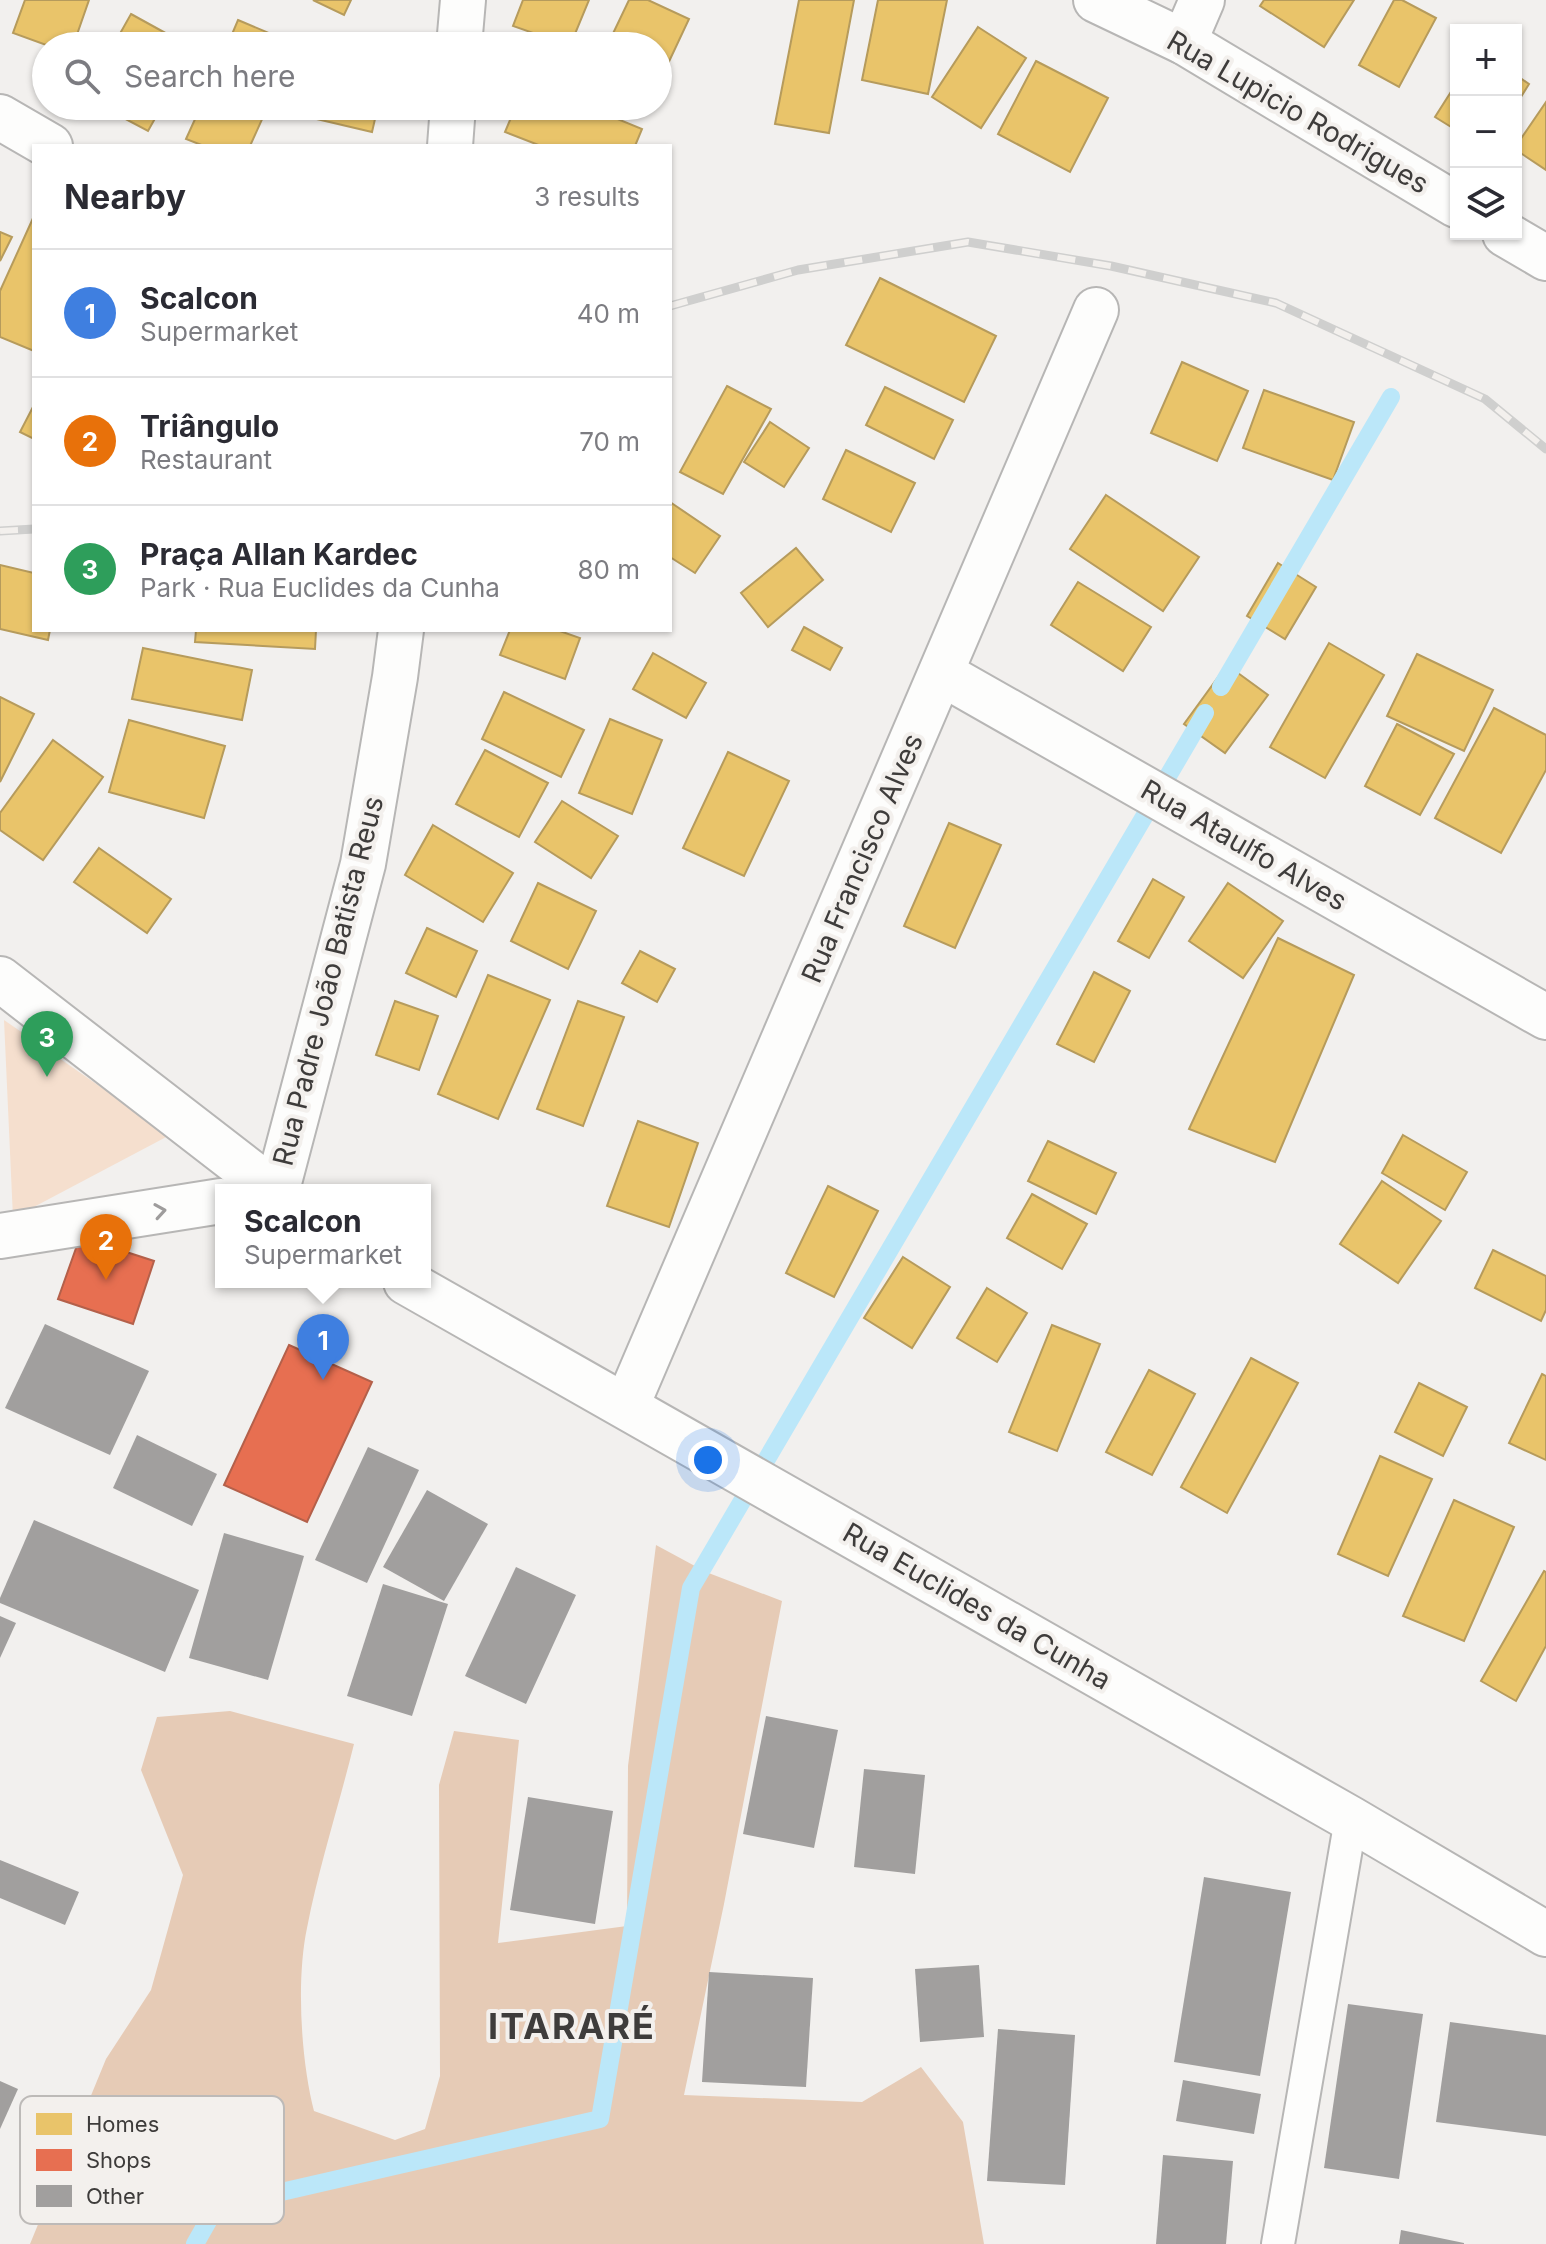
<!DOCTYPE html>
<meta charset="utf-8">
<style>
body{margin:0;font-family:Inter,sans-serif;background:#f7f7f7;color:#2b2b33}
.controls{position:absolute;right:24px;top:24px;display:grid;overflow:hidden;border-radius:0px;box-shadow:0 2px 6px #0004}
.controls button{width:72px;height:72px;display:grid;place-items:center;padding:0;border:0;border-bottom:2px solid #e1e1e2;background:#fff;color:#2b2b33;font:40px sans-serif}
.you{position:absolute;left:708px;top:1460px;width:28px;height:28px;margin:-20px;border:6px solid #fff;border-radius:50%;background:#1a73e8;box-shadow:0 0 0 12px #1a73e833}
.badge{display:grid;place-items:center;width:52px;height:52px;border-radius:50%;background:#2563eb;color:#fff;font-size:26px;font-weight:700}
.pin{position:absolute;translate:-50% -66px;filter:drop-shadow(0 2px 4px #0008)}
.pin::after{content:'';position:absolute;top:42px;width:28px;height:24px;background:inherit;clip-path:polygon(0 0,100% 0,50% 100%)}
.popup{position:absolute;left:215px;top:1184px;width:216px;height:104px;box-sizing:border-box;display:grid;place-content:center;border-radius:0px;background:#fff;filter:drop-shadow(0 2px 6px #0005);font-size:26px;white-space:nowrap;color:#7c7c81}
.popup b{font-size:30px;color:#2b2b33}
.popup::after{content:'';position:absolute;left:50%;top:100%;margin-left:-16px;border:16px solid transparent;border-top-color:#fff}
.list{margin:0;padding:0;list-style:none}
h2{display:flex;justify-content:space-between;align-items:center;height:104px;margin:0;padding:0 32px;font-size:34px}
h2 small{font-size:26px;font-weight:400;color:#7c7c81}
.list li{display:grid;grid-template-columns:52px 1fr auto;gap:24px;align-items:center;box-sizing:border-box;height:128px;padding:0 32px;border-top:2px solid #e1e1e2}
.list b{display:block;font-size:30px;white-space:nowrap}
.list p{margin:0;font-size:26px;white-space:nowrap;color:#7c7c81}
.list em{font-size:26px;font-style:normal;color:#7c7c81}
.icon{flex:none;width:44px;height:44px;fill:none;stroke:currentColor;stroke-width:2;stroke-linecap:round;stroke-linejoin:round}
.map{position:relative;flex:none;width:1546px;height:2244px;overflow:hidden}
.search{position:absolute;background:#fff;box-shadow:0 2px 6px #0004;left:32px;top:32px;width:640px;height:88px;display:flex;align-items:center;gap:20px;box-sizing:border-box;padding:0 28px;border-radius:44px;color:#7c7c81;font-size:30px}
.panel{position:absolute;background:#fff;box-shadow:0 2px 6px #0004;left:32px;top:144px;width:640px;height:488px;border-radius:0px}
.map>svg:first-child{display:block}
</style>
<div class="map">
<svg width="1546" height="2244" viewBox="0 0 1546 2244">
<rect width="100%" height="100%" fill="#f2f0ee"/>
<path fill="#f5dfce" d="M4,1020L170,1135L13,1218Z"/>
<path fill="#e6cbb6" d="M656,1545L706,1572L782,1601L724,1904L684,2095L862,2102L921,2067L963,2122L984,2244H30L106,2059L151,1990L183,1875L141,1770L157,1717L230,1711L354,1744C339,1805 319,1866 307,1928C296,1980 301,2061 314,2111L395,2140L425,2129L440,2076L439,1785L454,1731L519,1740L498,1943L627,1926L628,1766Z"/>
<g fill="#e9c46a" stroke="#b69b5c" stroke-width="2">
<path d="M25,0H89L73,46H49L13,33Z"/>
<path d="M313,0H351L344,15Z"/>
<path d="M523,0H589L570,46L513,26Z"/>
<path d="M629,0H648L689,19L658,85V46H607Z"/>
<path d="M799,0H854L829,133L775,124Z"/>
<path d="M878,0H947L928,94L862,80Z"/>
<path d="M1264,0H1354L1324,47L1260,6Z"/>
<path d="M1394,0H1402L1436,18L1399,87L1359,65Z"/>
<path d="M131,14L189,46H113Z"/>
<path d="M238,20L295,44L294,46H227Z"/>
<path d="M978,27L1026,58L981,128L932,97Z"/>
<path d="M1036,61L1108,98L1070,172L998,134Z"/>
<path d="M1516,75L1529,84L1516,105Z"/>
<path d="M1456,84V130L1435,117Z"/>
<path d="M1546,102V170L1516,150V146Z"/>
<path d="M101,106H162L148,131Z"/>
<path d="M201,106H268L250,146H204L186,139Z"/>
<path d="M310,106H378L372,132L308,117Z"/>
<path d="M516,106H586L642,129L635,146H541L505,132Z"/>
<path d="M34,216V351L0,337V291Z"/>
<path d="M0,232L12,237L0,261Z"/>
<path d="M880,278L996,336L964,402L846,345Z"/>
<path d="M1182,362L1248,391L1217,461L1151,433Z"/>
<path d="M727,386L771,409L723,494L680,472Z"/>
<path d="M885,387L953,420L934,459L866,425Z"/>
<path d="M1264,390L1354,422L1333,480L1243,448Z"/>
<path d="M34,405V439L20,432Z"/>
<path d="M770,422L809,448L784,487L744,462Z"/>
<path d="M846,450L915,483L891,532L823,499Z"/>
<path d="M1106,495L1199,557L1163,611L1070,549Z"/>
<path d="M670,502L720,536L695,573L670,557Z"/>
<path d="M796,548L823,580L768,627L741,593Z"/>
<path d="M1278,563L1316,587L1285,639L1247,616Z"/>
<path d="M0,565L34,573V630H50L48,640L0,629Z"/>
<path d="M1078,582L1151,627L1123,671L1051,625Z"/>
<path d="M804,627L842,648L830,670L792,650Z"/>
<path d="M196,630H316L315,649L195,642Z"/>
<path d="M510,630H557L580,638L565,679L500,655Z"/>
<path d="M1329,643L1384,675L1325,778L1270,747Z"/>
<path d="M143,648L252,670L242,720L132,699Z"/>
<path d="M653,653L706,683L686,718L633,689Z"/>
<path d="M1417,654L1493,690L1464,751L1387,716Z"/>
<path d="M1227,665L1268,695L1225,753L1184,724Z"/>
<path d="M504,692L584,730L561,777L482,739Z"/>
<path d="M0,697L34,714L0,782Z"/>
<path d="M1494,708L1546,735V770L1501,853L1435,818Z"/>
<path d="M610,719L662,740L632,814L579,793Z"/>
<path d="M129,720L225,746L204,818L109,792Z"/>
<path d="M1397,724L1454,754L1420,815L1365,786Z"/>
<path d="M53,740L103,777L43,860L0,830V813Z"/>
<path d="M485,750L548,783L519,837L456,804Z"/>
<path d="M728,752L789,781L744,876L683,848Z"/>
<path d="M562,801L618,836L591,878L535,842Z"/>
<path d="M949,823L1001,845L955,948L904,926Z"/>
<path d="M433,825L513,873L483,922L405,875Z"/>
<path d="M99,848L171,899L147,933L74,882Z"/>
<path d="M1153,879L1184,897L1149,958L1118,941Z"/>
<path d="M538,883L596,911L568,969L511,941Z"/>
<path d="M1228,883L1283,921L1243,978L1189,941Z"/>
<path d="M427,928L477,951L456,997L406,973Z"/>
<path d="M1278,938L1354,975L1275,1162L1189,1129Z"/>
<path d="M640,951L675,969L657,1002L622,983Z"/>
<path d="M1094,972L1130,991L1094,1062L1057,1044Z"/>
<path d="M488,975L550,1000L498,1119L438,1094Z"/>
<path d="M395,1001L438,1016L419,1070L376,1055Z"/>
<path d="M578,1001L624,1017L583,1126L537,1109Z"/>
<path d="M638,1121L698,1143L669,1227L607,1206Z"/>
<path d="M1403,1135L1467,1172L1445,1210L1382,1173Z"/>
<path d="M1048,1141L1116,1173L1096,1214L1028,1181Z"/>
<path d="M1382,1181L1441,1221L1398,1283L1340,1244Z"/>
<path d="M828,1186L878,1211L834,1297L786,1273Z"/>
<path d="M1032,1194L1087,1224L1062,1269L1007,1238Z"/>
<path d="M1493,1250L1546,1276V1310L1541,1321L1475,1288Z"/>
<path d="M903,1257L950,1287L912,1348L864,1318Z"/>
<path d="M987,1288L1027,1313L997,1362L957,1338Z"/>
<path d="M1052,1325L1100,1344L1057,1451L1009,1432Z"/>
<path d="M1251,1358L1298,1383L1227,1513L1181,1487Z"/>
<path d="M1149,1370L1195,1394L1152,1475L1106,1452Z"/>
<path d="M1542,1374L1546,1376V1460L1509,1443Z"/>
<path d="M1419,1383L1467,1407L1443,1456L1395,1432Z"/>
<path d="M1380,1456L1432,1479L1388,1576L1338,1554Z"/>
<path d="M1454,1500L1514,1527L1464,1641L1403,1616Z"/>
<path d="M1544,1571L1546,1572V1646L1516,1701L1481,1681Z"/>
</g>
<g fill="#e76f51" stroke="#b4604a" stroke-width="2">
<path d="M80,1237L154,1261L133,1324L58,1299Z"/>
<path d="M289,1345L372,1382L307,1522L224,1485Z"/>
</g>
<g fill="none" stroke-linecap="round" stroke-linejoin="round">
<g stroke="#bbe7f9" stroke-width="18">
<path d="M1221,687L1391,397"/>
<path d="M195,2244L216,2207L600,2119L691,1588L1205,713"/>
</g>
</g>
<g fill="#a19f9e">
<path d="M45,1324L149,1371L110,1455L5,1408Z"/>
<path d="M137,1435L217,1474L192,1526L113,1488Z"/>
<path d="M368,1447L419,1470L367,1583L315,1560Z"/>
<path d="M427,1490L488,1524L444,1601L383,1567Z"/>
<path d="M34,1520L199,1590L165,1672L0,1603V1598Z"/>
<path d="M224,1533L304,1556L268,1680L189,1658Z"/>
<path d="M516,1567L576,1595L526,1704L465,1676Z"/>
<path d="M383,1584L448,1604L412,1716L347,1696Z"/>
<path d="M0,1616L16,1623L0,1658Z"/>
<path d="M766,1716L838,1730L814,1848L743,1834Z"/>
<path d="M864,1769L925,1775L915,1874L854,1867Z"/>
<path d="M528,1797L613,1811L595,1924L510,1910Z"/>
<path d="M0,1860L79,1892L65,1925L0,1898Z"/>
<path d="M1204,1877L1291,1892L1260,2076L1174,2062Z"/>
<path d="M979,1965L984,2037L920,2042L915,1969Z"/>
<path d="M709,1972L813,1978L806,2087L702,2082Z"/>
<path d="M1348,2004L1423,2014L1399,2179L1324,2168Z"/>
<path d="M1450,2022L1546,2035V2136L1436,2122Z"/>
<path d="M998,2029L1075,2035L1065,2185L987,2181Z"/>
<path d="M1183,2080L1261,2094L1254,2134L1176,2121Z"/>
<path d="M0,2081L18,2089L0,2129Z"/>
<path d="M1163,2155L1233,2161L1226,2244H1156Z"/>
<path d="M1401,2230L1464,2243V2244H1399Z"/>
</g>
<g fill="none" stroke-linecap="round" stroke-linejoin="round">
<defs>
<path id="service" d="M1278,2244L1351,1819"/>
<g id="minor">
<path d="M1096,0L1184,42L1456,205"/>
<path d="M1184,42L1202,0"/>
<path d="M459,46L463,0"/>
<path d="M0,117L50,146"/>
<path d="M450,146L453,106"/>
<path d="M1505,234L1546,258"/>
<path d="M941,673L1546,1017"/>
<path d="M277,1190L363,864L395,677L401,630"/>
<path d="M627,1405L1096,310"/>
</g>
<path id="tertiary" d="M0,1236L221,1201"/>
<g id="secondary">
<path d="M0,979L273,1190"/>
<path d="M406,1282L1351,1819L1546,1934"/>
</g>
</defs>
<use href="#service" stroke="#b7b6b5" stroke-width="36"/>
<use href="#minor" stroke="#b7b6b5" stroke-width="48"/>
<use href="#tertiary" stroke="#b7b6b5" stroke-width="48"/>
<use href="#secondary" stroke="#b7b6b5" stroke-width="48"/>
<use href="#service" stroke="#fdfdfc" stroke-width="32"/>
<use href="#minor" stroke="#fdfdfc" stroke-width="44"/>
<use href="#tertiary" stroke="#fdfdfc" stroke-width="44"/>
<use href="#secondary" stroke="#fdfdfc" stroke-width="44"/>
<defs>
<g id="rail">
<path d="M670,306L798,270L968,242L1111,266L1276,303L1485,399L1546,449"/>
<path d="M0,531L34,529"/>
</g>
</defs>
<use href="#rail" stroke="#cfcfce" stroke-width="9"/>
<use href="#rail" stroke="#f3f0ed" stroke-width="6" stroke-dasharray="18" stroke-linecap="butt"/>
</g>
<defs><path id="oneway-chevron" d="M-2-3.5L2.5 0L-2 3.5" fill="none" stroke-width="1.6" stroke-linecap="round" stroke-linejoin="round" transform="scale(2)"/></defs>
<use stroke="#9e9c9c" href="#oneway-chevron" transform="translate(160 1211) rotate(-9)"/>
<g text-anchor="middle" stroke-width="8" stroke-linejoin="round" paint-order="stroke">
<g font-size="28" fill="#3e3c3b" stroke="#f3f0ed">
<text transform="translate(1298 112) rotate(30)" y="10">Rua Lupicio Rodrigues</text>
<text transform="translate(1244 845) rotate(30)" y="10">Rua Ataulfo Alves</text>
<text transform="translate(862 858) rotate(-67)" y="10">Rua Francisco Alves</text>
<text transform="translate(328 981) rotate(-76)" y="10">Rua Padre João Batista Reus</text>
<text transform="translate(977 1606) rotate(30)" y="10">Rua Euclides da Cunha</text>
</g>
<g font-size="36" font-weight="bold" letter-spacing="2" fill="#3e3c3b" stroke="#f3f0ed">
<text x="572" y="2039">ITARARÉ</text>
</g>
</g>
<rect x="20" y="2096" width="264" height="128" rx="12" fill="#f3f0ed" stroke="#bdbab8" stroke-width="2"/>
<rect x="36" y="2113" width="36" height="22" fill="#e9c46a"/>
<rect x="36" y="2149" width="36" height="22" fill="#e76f51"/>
<rect x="36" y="2185" width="36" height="22" fill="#a19f9e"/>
<g font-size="22" fill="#3e3c3b">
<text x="86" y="2132">Homes</text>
<text x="86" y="2168">Shops</text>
<text x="86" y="2204">Other</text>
</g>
</svg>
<div class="controls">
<button>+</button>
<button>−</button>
<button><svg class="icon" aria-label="layers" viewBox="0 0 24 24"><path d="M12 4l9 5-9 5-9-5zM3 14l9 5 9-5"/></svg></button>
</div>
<div class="you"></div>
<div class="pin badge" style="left:323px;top:1380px;background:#3f7fe0">1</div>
<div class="popup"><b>Scalcon</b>Supermarket</div>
<div class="pin badge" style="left:106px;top:1280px;background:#e8710a">2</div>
<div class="pin badge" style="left:47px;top:1077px;background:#2e9e5b">3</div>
<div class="search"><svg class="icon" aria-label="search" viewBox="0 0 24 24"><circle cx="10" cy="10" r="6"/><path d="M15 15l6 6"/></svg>Search here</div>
<section class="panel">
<h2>Nearby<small>3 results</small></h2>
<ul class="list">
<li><span class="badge" style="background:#3f7fe0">1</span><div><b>Scalcon</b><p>Supermarket</p></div><em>40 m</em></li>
<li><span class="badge" style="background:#e8710a">2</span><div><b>Triângulo</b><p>Restaurant</p></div><em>70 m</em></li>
<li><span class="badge" style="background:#2e9e5b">3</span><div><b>Praça Allan Kardec</b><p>Park · Rua Euclides da Cunha</p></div><em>80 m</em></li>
</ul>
</section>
</div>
